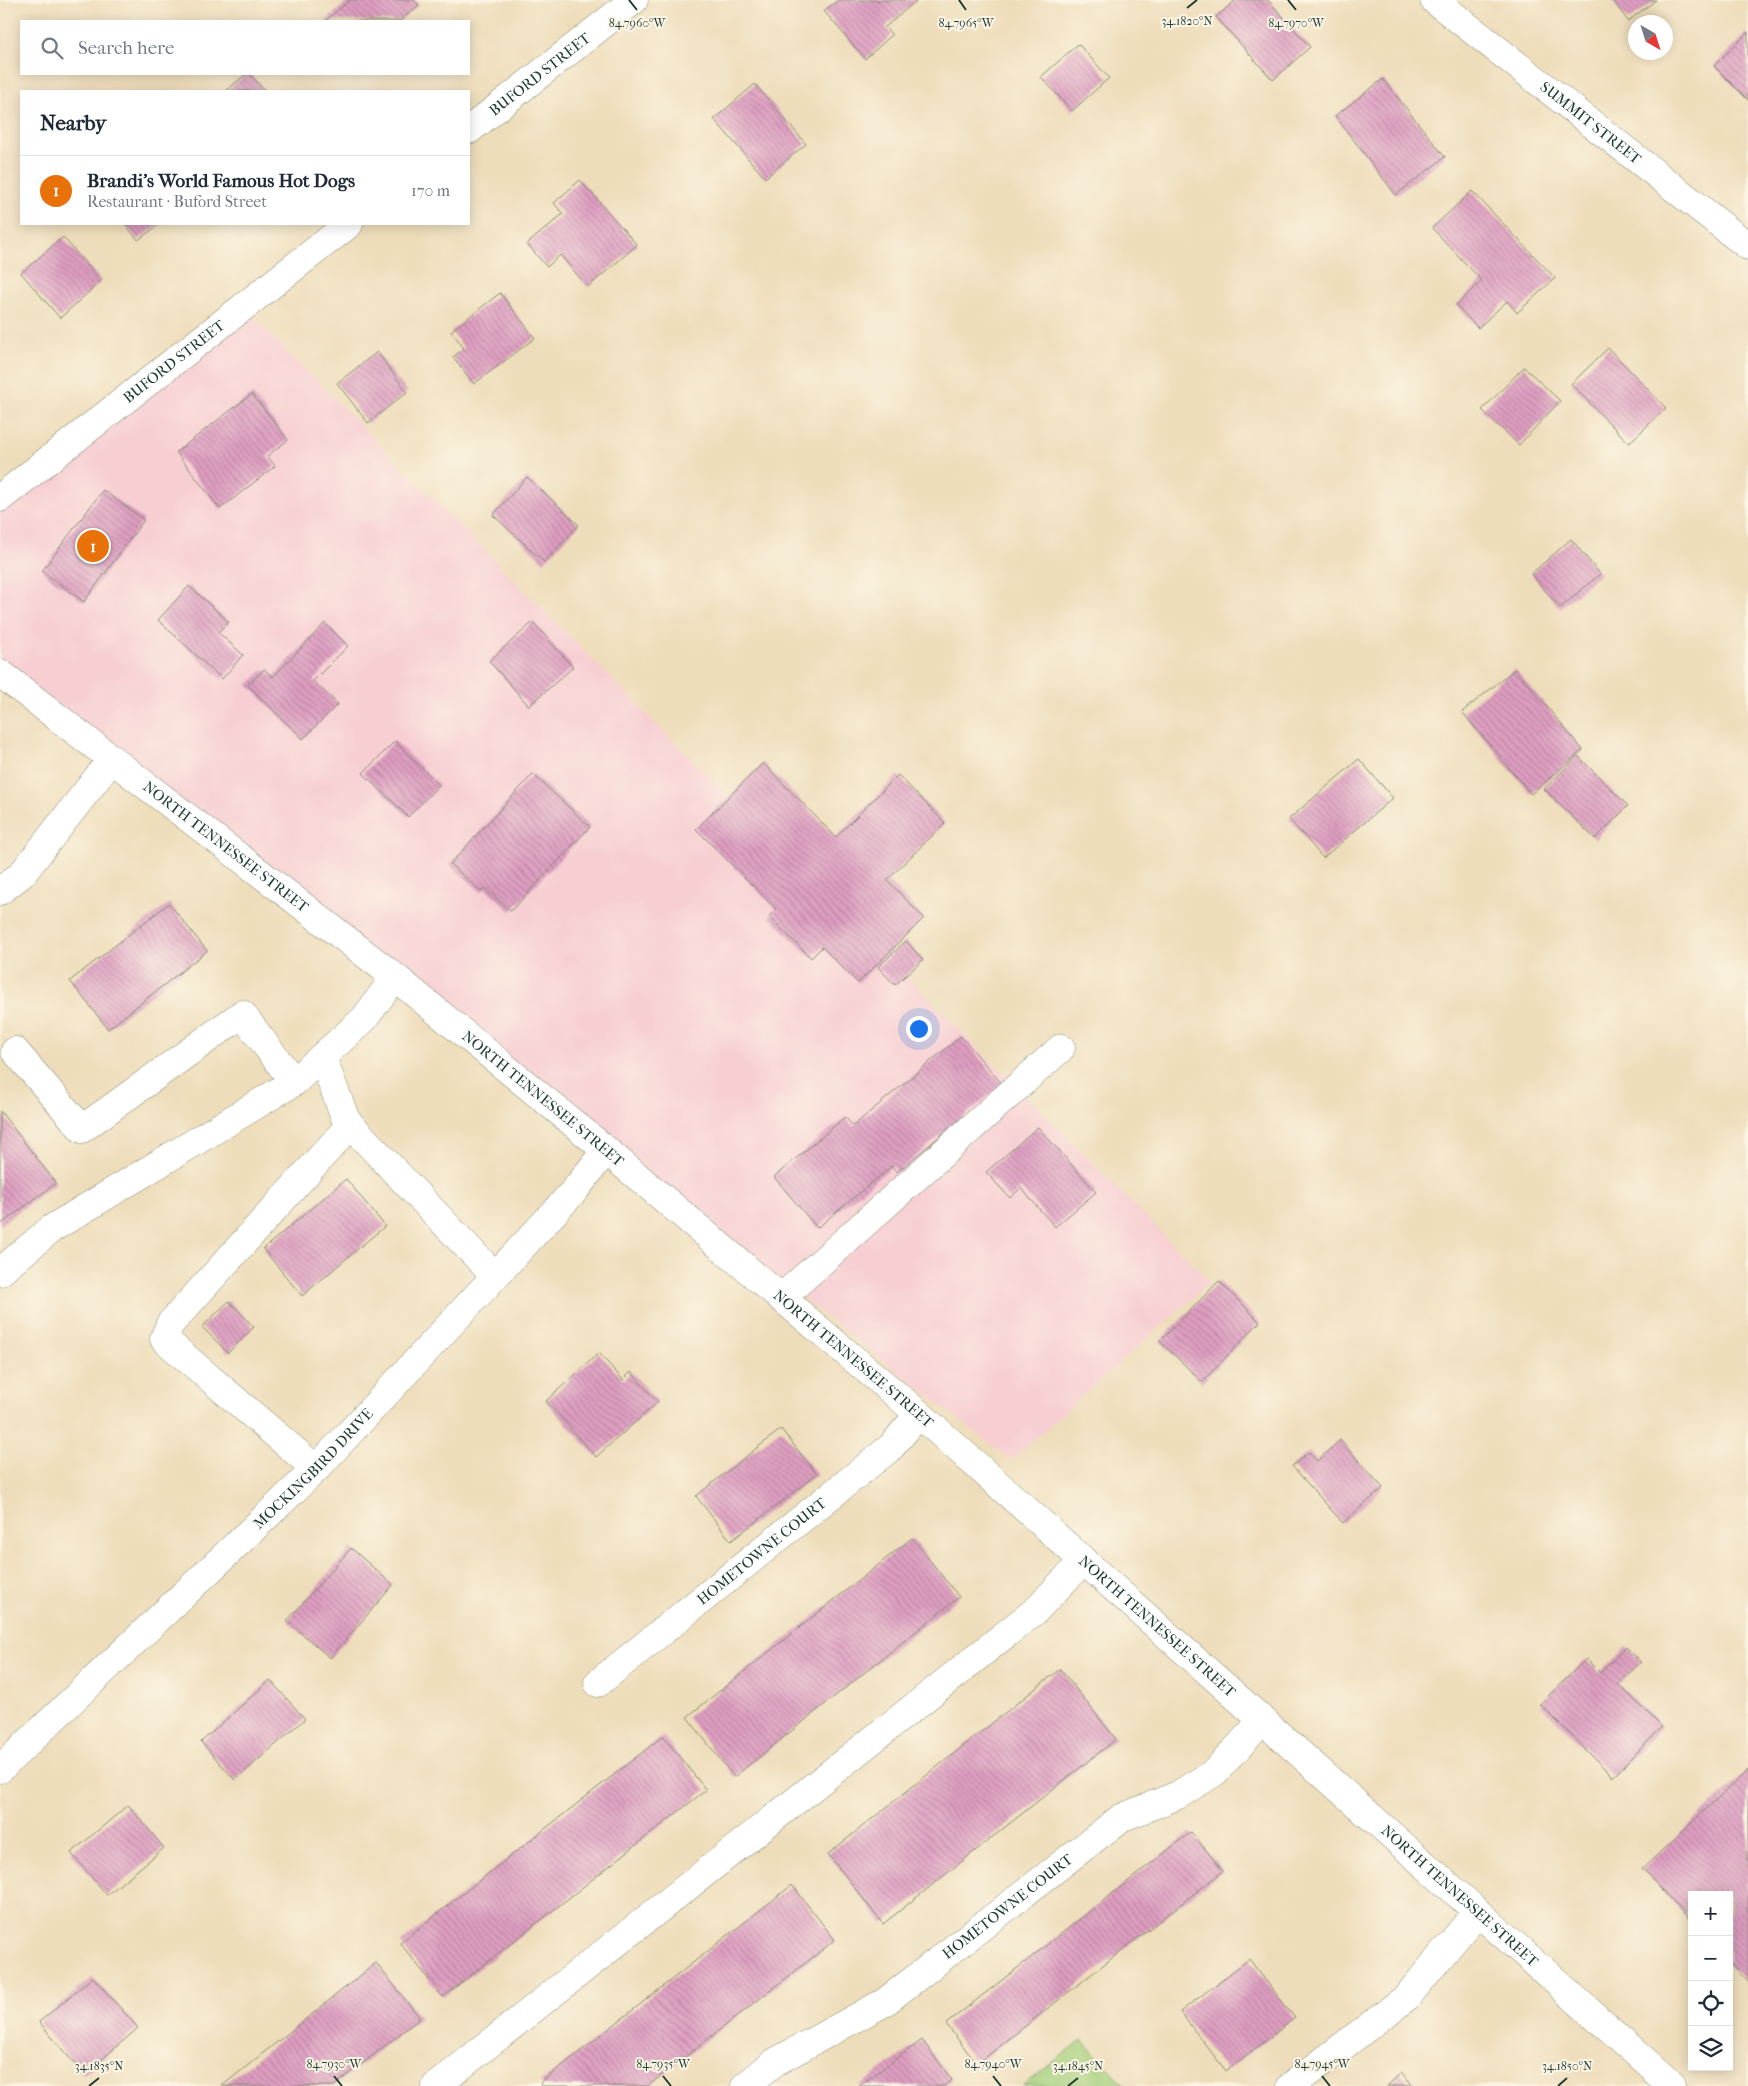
<!DOCTYPE html>
<meta charset="utf-8">
<style>
body{margin:0;font-family:"IM FELL French Canon",serif;background:#f2f2f3;color:#1f2937}
.controls{position:absolute;right:15px;bottom:15px;display:grid;overflow:hidden;border-radius:0px;box-shadow:0 2px 12px #0003}
.controls button{width:45px;height:45px;display:grid;place-items:center;padding:0;border:0;border-bottom:1px solid #e0e1e3;background:#fff;color:#1f2937;font:25px sans-serif}
.compass{position:absolute;left:1628px;top:15px;width:45px;height:45px;border-radius:50%;background:#fff;box-shadow:0 2px 12px #0003;rotate:141deg}
.you{position:absolute;left:918px;top:1028px;width:18px;height:18px;margin:-12px;border:4px solid #fff;border-radius:50%;background:#1a73e8;box-shadow:0 0 0 8px #1a73e833}
.badge{display:grid;place-items:center;width:32px;height:32px;border-radius:50%;background:#b5179e;color:#fff;font-size:16px;font-weight:700}
.pin{position:absolute;translate:-50% -50%;border:2px solid #fff;box-shadow:0 1px 5px #0006}
.list{margin:0;padding:0;list-style:none}
h2{display:flex;justify-content:space-between;align-items:center;height:65px;margin:0;padding:0 20px;font-size:21px}
h2 small{font-size:16px;font-weight:400;color:#747a83}
.list li{display:grid;grid-template-columns:32px 1fr auto;gap:15px;align-items:center;box-sizing:border-box;height:70px;padding:0 20px;border-top:1px solid #e0e1e3}
.list b{display:block;font-size:19px;white-space:nowrap}
.list p{margin:0;font-size:16px;white-space:nowrap;color:#747a83}
.list em{font-size:16px;font-style:normal;color:#747a83}
.icon{flex:none;width:28px;height:28px;fill:none;stroke:currentColor;stroke-width:2;stroke-linecap:round;stroke-linejoin:round}
.map{position:relative;flex:none;width:1748px;height:2086px;overflow:hidden}
.search{position:absolute;background:#fff;box-shadow:0 2px 12px #0003;left:20px;top:20px;width:450px;height:55px;display:flex;align-items:center;gap:12px;box-sizing:border-box;padding:0 18px;border-radius:0px;color:#747a83;font-size:19px}
.panel{position:absolute;background:#fff;box-shadow:0 2px 12px #0003;left:20px;top:90px;width:450px;height:135px;border-radius:0px}
.map>svg:first-child{display:block}
</style>
<div class="map">
<svg width="1748" height="2086" viewBox="0 0 1748 2086">
<defs>
<pattern id="building-back-hatch" width="6" height="6" patternUnits="userSpaceOnUse" patternTransform="scale(1.25)"><rect width="6" height="6" fill="#df9ec1"/><path d="M-1 5l2 2M0 0l6 6M5-1l2 2" fill="none" stroke="#b4829e"/></pattern>
</defs>
<rect width="100%" height="100%" fill="#fcf5e5"/>
<filter id="ink" filterUnits="userSpaceOnUse"><feTurbulence type="fractalNoise" baseFrequency=".02" numOctaves="2"/><feDisplacementMap in="SourceGraphic" scale="10" xChannelSelector="R" yChannelSelector="G"/><feConvolveMatrix kernelMatrix="1 2 1 2 8 2 1 2 1" color-interpolation-filters="sRGB"/></filter>
<filter id="wash" filterUnits="userSpaceOnUse"><feTurbulence type="fractalNoise" baseFrequency=".0096" numOctaves="4" result="noise"/><feDisplacementMap in="SourceGraphic" scale="20" xChannelSelector="R" yChannelSelector="G"/><feGaussianBlur stdDeviation="1.12" result="paint"/><feColorMatrix in="noise" values="0 0 0 0 0 0 0 0 0 0 0 0 0 0 0 0 0 1.4 0 .05"/><feComposite in="paint" operator="in"/></filter>
<g filter="url(#wash)">
<rect width="100%" height="100%" fill="#eeddba"/>
<path fill="#f7cfd3" d="M243,307L1210,1282L1011,1460L0,673V498Z"/>
<path fill="#a4ce79" stroke="#628656" d="M1082,2040L1125,2086H1022Z"/>
<g id="blocks">
<g fill="url(#building-back-hatch)">
<path d="M350,0H414L419,5L400,21H325Z"/>
<path d="M838,0H917L885,27L892,35L865,59L824,11Z"/>
<path d="M1236,0H1268L1310,47L1273,80L1216,17Z"/>
<path d="M1612,0H1656L1628,21Z"/>
<path d="M1748,32V100L1714,66Z"/>
<path d="M1078,44L1109,78L1072,111L1041,77Z"/>
<path d="M246,74H250L265,91H226Z"/>
<path d="M1383,79L1445,157L1396,195L1335,116Z"/>
<path d="M755,84L806,144L765,178L714,119Z"/>
<path d="M580,180L637,245L588,287L560,255L547,267L527,244L563,214L554,203Z"/>
<path d="M1472,191L1555,278L1517,313L1507,301L1478,328L1456,305L1482,281L1432,228Z"/>
<path d="M125,224H160L138,240Z"/>
<path d="M63,237L101,281L60,318L21,273Z"/>
<path d="M500,293L535,338L474,384L453,357L464,348L451,331Z"/>
<path d="M1608,348L1666,408L1629,443L1571,384Z"/>
<path d="M377,352L407,392L368,423L337,383Z"/>
<path d="M1524,367L1560,401L1519,445L1482,410Z"/>
<path d="M252,394L288,440L267,456L275,466L220,509L176,452Z"/>
<path d="M527,477L579,525L544,562L493,515Z"/>
<path d="M103,490L144,520L84,602L42,571Z"/>
<path d="M1571,539L1600,574L1560,608L1531,574Z"/>
<path d="M189,586L229,622L218,632L243,655L222,679L158,620Z"/>
<path d="M533,622L573,667L529,706L489,661Z"/>
<path d="M325,623L348,646L313,681L338,704L303,739L248,685L264,669L273,677Z"/>
<path d="M1515,669L1583,750L1531,794L1462,712Z"/>
<path d="M395,741L439,785L408,817L363,773Z"/>
<path d="M1578,756L1628,806L1595,839L1544,789Z"/>
<path d="M1359,759L1393,798L1323,858L1289,819Z"/>
<path d="M763,763L836,837L898,775L945,823L887,880L924,918L858,983L822,947L811,958L769,916L776,909L696,829Z"/>
<path d="M533,774L590,827L511,911L485,888L481,892L450,864Z"/>
<path d="M169,903L207,951L108,1029L70,981Z"/>
<path d="M906,941L923,960L895,985L878,967Z"/>
<path d="M961,1036L1002,1084L897,1172L892,1166L817,1228L774,1177L845,1117L853,1126Z"/>
<path d="M0,1111L56,1183L0,1225Z"/>
<path d="M1038,1127L1096,1192L1055,1227L1021,1188L1010,1198L986,1172Z"/>
<path d="M346,1179L385,1226L302,1296L263,1249Z"/>
<path d="M1219,1281L1260,1322L1202,1382L1160,1341Z"/>
<path d="M229,1301L254,1327L228,1353L202,1327Z"/>
<path d="M599,1353L623,1380L631,1372L658,1402L596,1457L546,1401Z"/>
<path d="M781,1429L817,1474L731,1541L696,1496Z"/>
<path d="M1340,1440L1383,1488L1343,1523L1292,1466L1309,1452L1317,1461Z"/>
<path d="M912,1538L959,1597L734,1777L687,1717Z"/>
<path d="M351,1548L393,1585L330,1658L287,1621Z"/>
<path d="M1626,1647L1641,1662L1618,1684L1662,1727L1613,1777L1540,1704L1586,1659L1600,1673Z"/>
<path d="M1060,1669L1116,1739L883,1924L828,1854Z"/>
<path d="M270,1680L305,1719L235,1780L201,1742Z"/>
<path d="M663,1736L706,1790L443,1997L400,1943Z"/>
<path d="M1748,1770V1983L1729,1963V1895H1692V1922L1642,1869Z"/>
<path d="M128,1805L164,1848L107,1895L71,1853Z"/>
<path d="M1191,1832L1223,1871L977,2064L946,2024Z"/>
<path d="M792,1885L835,1940L648,2086H542L540,2083Z"/>
<path d="M1249,1959L1295,2018L1226,2071L1180,2012Z"/>
<path d="M376,1963L420,2018L334,2086H222Z"/>
<path d="M93,1977L138,2028L84,2075L39,2022Z"/>
<path d="M922,2040L952,2080L944,2086H859Z"/>
<path d="M1401,2073L1413,2086H1387Z"/>
</g>
</g>
</g>
<g filter="url(#ink)">
<use href="#blocks" fill-opacity="0" stroke="#868d77" stroke-width="1"/>
<g fill="none" stroke-linecap="round" stroke-linejoin="round">
<defs>
<g id="minor">
<path id="s1" d="M1434,0L1748,246"/>
<path id="s2" d="M469,130L634,0"/>
<path id="s3" d="M0,498L349,224"/>
<path d="M0,891L22,874L112,759"/>
<path d="M15,1051L82,1129L242,1014L294,1082"/>
<path d="M322,1057L346,1120L495,1276"/>
<path d="M0,1272L51,1229L294,1082L364,1019L395,977"/>
<path d="M781,1298L1061,1048"/>
<path d="M316,1469L164,1339L170,1324L350,1125"/>
<path id="s4" d="M598,1683L891,1447L919,1414"/>
<path id="s5" d="M0,1769L316,1469L575,1190L606,1150"/>
<path d="M436,2086L1035,1611L1084,1560"/>
<path id="s6" d="M745,2086L775,2062L885,2002L1121,1818L1178,1795L1215,1772L1263,1720"/>
<path d="M1291,2086L1407,1997L1477,1912"/>
</g>
<g id="major">
<path id="s7" d="M0,673L395,977L606,1150L919,1414L1673,2086"/>
</g>
</defs>
<use href="#minor" stroke="#868d77" stroke-width="29"/>
<use href="#major" stroke="#868d77" stroke-width="29"/>
<use href="#minor" stroke="#fff" stroke-width="28"/>
<use href="#major" stroke="#fff" stroke-width="28"/>
</g>
</g>
<path fill="none" stroke="#1f3d34" stroke-width="2" d="M629,0L637,10M959,0L966,10M1288,0L1296,10M1187,8L1197,0M334,2076L342,2086M663,2076L671,2086M993,2076L1001,2086M1322,2076L1330,2086M89,2086L99,2078M1068,2086L1078,2078M1558,2086L1567,2078"/>
<g text-anchor="middle" stroke-width="4" stroke-linejoin="round" paint-order="stroke">
<g font-size="15" fill="#1f3d34" stroke="#fcf5e5">
<text dy="5" stroke="none"><textPath href="#s2" startOffset="90">BUFORD STREET</textPath></text>
<text dy="5" stroke="none"><textPath href="#s1" startOffset="199">SUMMIT STREET</textPath></text>
<text dy="5" stroke="none"><textPath href="#s3" startOffset="221">BUFORD STREET</textPath></text>
<text dy="5" stroke="none"><textPath href="#s7" startOffset="285">NORTH TENNESSEE STREET</textPath></text>
<text dy="5" stroke="none"><textPath href="#s7" startOffset="690">NORTH TENNESSEE STREET</textPath></text>
<text dy="5" stroke="none"><textPath href="#s7" startOffset="1095">NORTH TENNESSEE STREET</textPath></text>
<text dy="5" stroke="none"><textPath href="#s5" startOffset="434">MOCKINGBIRD DRIVE</textPath></text>
<text dy="5" stroke="none"><textPath href="#s4" startOffset="210">HOMETOWNE COURT</textPath></text>
<text dy="5" stroke="none"><textPath href="#s7" startOffset="1500">NORTH TENNESSEE STREET</textPath></text>
<text dy="5" stroke="none"><textPath href="#s7" startOffset="1905">NORTH TENNESSEE STREET</textPath></text>
<text dy="5" stroke="none"><textPath href="#s6" startOffset="319">HOMETOWNE COURT</textPath></text>
</g>
</g>
<g font-size="12" text-anchor="middle" fill="#1f3d34" stroke="#fcf5e5" stroke-width="4" stroke-linejoin="round" paint-order="stroke">
<text x="1187" y="25">34.1820°N</text>
<text x="637" y="27">84.7960°W</text>
<text x="966" y="27">84.7965°W</text>
<text x="1296" y="27">84.7970°W</text>
<text x="334" y="2068">84.7930°W</text>
<text x="663" y="2068">84.7935°W</text>
<text x="993" y="2068">84.7940°W</text>
<text x="1322" y="2068">84.7945°W</text>
<text x="99" y="2070">34.1835°N</text>
<text x="1078" y="2070">34.1845°N</text>
<text x="1567" y="2070">34.1850°N</text>
</g>
</svg>
<div class="controls">
<button>+</button>
<button>−</button>
<button><svg class="icon" aria-label="locate" viewBox="0 0 24 24"><circle cx="12" cy="12" r="6"/><path d="M12 2v4M12 18v4M2 12h4M18 12h4"/></svg></button>
<button><svg class="icon" aria-label="layers" viewBox="0 0 24 24"><path d="M12 4l9 5-9 5-9-5zM3 14l9 5 9-5"/></svg></button>
</div>
<svg class="compass" viewBox="-18 -18 36 36"><path d="M0-13l5 13h-10z" fill="#e53935"/><path d="M0 13l5-13h-10z" fill="#747a83"/></svg>
<div class="you"></div>
<div class="pin badge" style="left:93px;top:546px;background:#e8710a">1</div>
<div class="search"><svg class="icon" aria-label="search" viewBox="0 0 24 24"><circle cx="10" cy="10" r="6"/><path d="M15 15l6 6"/></svg>Search here</div>
<section class="panel">
<h2>Nearby<small></small></h2>
<ul class="list">
<li><span class="badge" style="background:#e8710a">1</span><div><b>Brandi's World Famous Hot Dogs</b><p>Restaurant · Buford Street</p></div><em>170 m</em></li>
</ul>
</section>
</div>
